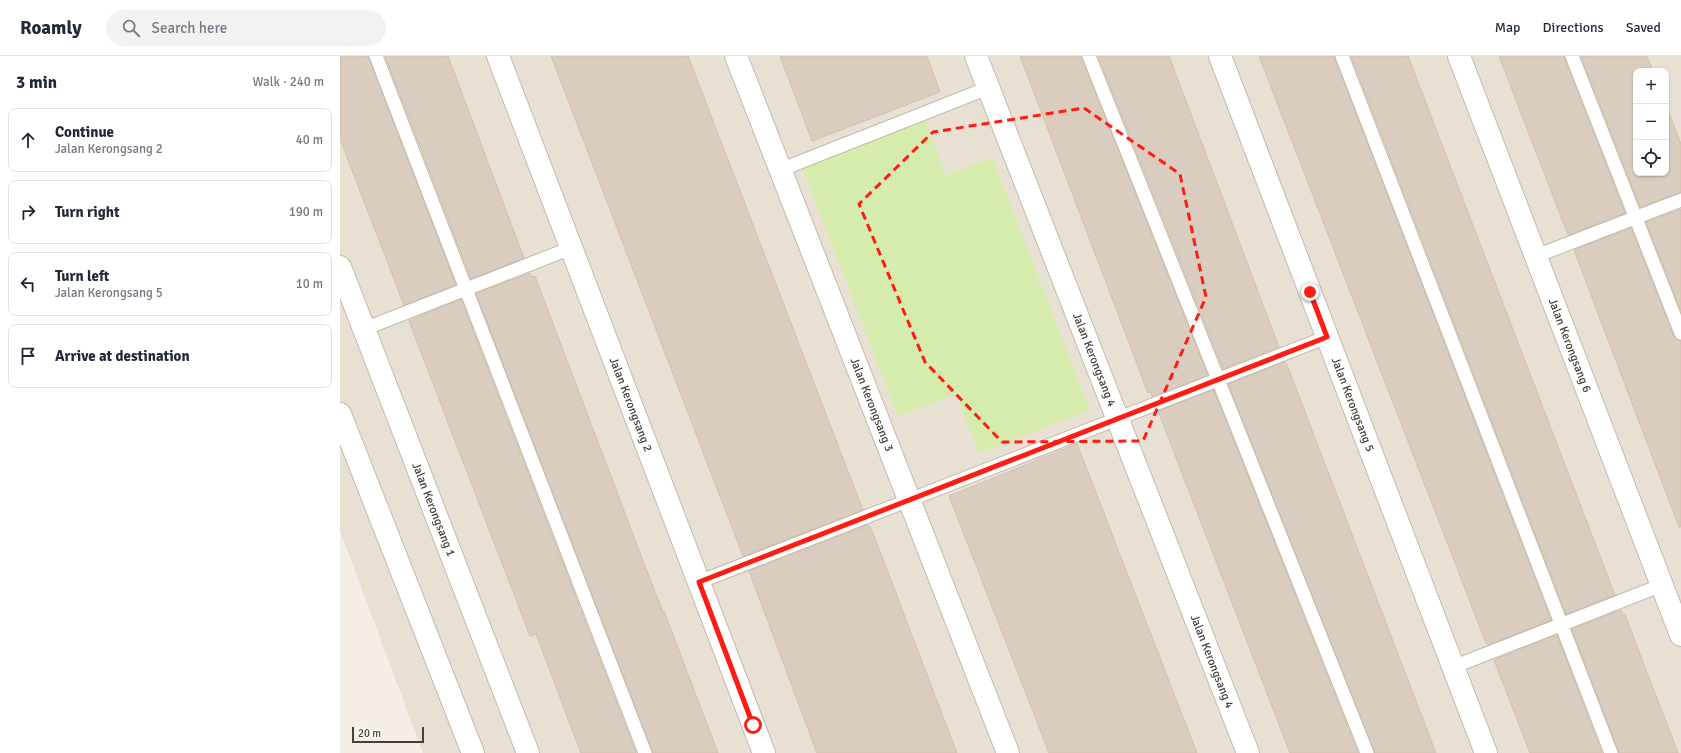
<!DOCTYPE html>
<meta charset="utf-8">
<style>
body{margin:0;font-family:Signika,sans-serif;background:#f2f2f3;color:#1f2937}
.controls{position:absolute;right:12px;top:12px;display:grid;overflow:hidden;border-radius:8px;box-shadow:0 1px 3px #0004}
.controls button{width:36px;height:36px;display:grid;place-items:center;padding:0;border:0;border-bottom:1px solid #e0e1e3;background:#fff;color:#1f2937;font:20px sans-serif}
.scale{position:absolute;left:12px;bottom:10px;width:72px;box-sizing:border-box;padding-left:4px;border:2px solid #483e35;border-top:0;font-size:11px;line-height:14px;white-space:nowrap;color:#483e35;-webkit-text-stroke:3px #fff;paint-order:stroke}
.stop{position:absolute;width:12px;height:12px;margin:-9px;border:3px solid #ff1c12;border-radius:50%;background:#fff}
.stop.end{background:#ff1c12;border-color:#fff;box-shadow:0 1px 4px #0008}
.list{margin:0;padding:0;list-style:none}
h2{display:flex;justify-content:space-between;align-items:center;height:52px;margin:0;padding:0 16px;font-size:17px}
h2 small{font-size:13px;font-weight:400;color:#747a83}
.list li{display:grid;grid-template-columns:26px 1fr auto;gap:12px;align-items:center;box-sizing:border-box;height:64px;margin:0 8px 8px;padding:0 8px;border:1px solid #e0e1e3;border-radius:8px}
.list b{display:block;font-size:15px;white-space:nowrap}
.list p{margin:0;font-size:13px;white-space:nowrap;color:#747a83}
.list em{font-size:13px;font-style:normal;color:#747a83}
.icon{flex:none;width:22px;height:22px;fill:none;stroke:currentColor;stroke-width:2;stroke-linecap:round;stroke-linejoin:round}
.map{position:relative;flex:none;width:1341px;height:697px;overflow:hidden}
header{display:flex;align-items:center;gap:24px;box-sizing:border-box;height:56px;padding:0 20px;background:#fff;border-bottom:1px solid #e0e1e3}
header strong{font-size:19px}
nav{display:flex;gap:22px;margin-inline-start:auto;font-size:14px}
.search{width:280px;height:36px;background:#f2f2f3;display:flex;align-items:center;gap:10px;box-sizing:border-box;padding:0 14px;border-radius:22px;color:#747a83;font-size:15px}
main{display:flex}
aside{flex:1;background:#fff}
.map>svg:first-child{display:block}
</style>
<header>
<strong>Roamly</strong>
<div class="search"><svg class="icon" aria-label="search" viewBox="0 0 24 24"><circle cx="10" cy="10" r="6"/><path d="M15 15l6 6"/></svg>Search here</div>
<nav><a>Map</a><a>Directions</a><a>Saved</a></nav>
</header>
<main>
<aside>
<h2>3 min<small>Walk · 240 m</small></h2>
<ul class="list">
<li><svg class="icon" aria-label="ahead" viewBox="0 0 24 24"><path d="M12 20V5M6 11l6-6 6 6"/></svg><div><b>Continue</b><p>Jalan Kerongsang 2</p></div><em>40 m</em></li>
<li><svg class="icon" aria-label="right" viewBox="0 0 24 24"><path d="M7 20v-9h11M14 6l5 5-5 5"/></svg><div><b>Turn right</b></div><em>190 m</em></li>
<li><svg class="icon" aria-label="left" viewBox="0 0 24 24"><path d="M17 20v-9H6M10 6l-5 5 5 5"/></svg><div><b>Turn left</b><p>Jalan Kerongsang 5</p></div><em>10 m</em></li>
<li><svg class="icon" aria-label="arrive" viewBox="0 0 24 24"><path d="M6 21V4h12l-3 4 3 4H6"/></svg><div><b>Arrive at destination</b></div></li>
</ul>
</aside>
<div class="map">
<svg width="1341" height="697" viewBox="0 0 1341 697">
<rect width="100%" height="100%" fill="#f4eee6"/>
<path fill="#e9e0d4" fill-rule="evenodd" d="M0,0H1341V697H83L0,475ZM1296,15H1326V117H1296Z"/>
<path fill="#d6ecac" d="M585,64L606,120L652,101L750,354L639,397L616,338L558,360L462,112Z"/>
<g fill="#daccbe" stroke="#d2c0ad">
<path d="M0,0H28L116,229L64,249L0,83Z"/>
<path d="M45,0H108L184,202L131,223Z"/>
<path d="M211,0H348L523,454L403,500Z"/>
<path d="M440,0H587L600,36L472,85Z"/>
<path d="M680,0H741L868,319L812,341L811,336L808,337Z"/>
<path d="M758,0H829L939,291L883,313Z"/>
<path d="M919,0H994L1211,564L1148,589L1146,587Z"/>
<path d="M1011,0H1068L1275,539L1226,558Z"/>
<path d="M1159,0H1224L1285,157L1228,179Z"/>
<path d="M1241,0H1307L1313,15H1296V117H1326V49L1341,88V136L1300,151Z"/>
<path d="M1341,153V255L1306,166Z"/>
<path d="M1291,172L1334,280L1336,283L1341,285V471H1339L1234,194Z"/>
<path d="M190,217L192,221L195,220L305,510L323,556L324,555L378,697H313L136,238Z"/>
<path d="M121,243L296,697H241L196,578L190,580L69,265Z"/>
<path d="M945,306L947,309L1096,697H1035L888,328Z"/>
<path d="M874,334L1018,697H950L818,355Z"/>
<path d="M737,388L746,411L857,697H709L695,661L609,440Z"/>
<path d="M528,469L531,472L617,697H477L409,515Z"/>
<path d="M1281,554L1283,560L1285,559L1338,697H1279L1232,573Z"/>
<path d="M1217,579L1262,697H1190L1154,604Z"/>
</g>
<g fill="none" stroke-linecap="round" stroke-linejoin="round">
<defs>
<g id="lane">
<path d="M36,0L305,697"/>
<path d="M749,0L1027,697"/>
<path d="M1002,0L1271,697"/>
<path d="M1232,0L1341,277"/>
<path d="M440,114L648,32"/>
<path d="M1196,200L1341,144"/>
<path d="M24,273L231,192"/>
<path d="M359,526L987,281"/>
<path d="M1113,611L1322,529"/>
</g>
<g id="street">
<path id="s1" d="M158,0L424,697"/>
<path id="s2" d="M396,0L668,697"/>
<path id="s3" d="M636,0L908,697"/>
<path id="s4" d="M880,0L1146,697"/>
<path id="s5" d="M1119,0L1341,579"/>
<path id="s6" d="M0,211L188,697"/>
<path d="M0,358L133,697"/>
</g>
</defs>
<use href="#lane" stroke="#c4b8ab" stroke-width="15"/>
<use href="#street" stroke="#c4b8ab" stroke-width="24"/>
<use href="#lane" stroke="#fff" stroke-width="13"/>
<use href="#street" stroke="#fff" stroke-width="22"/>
</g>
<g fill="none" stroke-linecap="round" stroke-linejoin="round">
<path stroke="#ff1c12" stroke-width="5" d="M413,669L359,526L987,281L970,236"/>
</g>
<path fill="none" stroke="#ff1c12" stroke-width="3" stroke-dasharray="8 5" stroke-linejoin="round" d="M744,52L840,118L866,241L803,385L662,386L585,306L519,148L593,76Z"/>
<g text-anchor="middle" stroke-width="3" stroke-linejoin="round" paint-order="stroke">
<g font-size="12" fill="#483e35" stroke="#fff">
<text dy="4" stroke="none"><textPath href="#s5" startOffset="310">Jalan Kerongsang 6</textPath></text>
<text dy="4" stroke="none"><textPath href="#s3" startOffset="326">Jalan Kerongsang 4</textPath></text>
<text dy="4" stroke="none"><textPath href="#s1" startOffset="373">Jalan Kerongsang 2</textPath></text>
<text dy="4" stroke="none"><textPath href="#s4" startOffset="373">Jalan Kerongsang 5</textPath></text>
<text dy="4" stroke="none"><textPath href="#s2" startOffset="374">Jalan Kerongsang 3</textPath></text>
<text dy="4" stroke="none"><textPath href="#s6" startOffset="260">Jalan Kerongsang 1</textPath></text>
<text dy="4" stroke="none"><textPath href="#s3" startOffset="650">Jalan Kerongsang 4</textPath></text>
</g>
</g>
</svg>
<div class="controls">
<button>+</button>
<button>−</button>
<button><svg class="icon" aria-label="locate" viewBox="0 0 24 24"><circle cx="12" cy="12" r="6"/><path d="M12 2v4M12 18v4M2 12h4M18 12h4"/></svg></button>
</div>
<div class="scale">20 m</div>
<div class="stop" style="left:413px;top:669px"></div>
<div class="stop end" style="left:970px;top:236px"></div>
</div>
</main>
